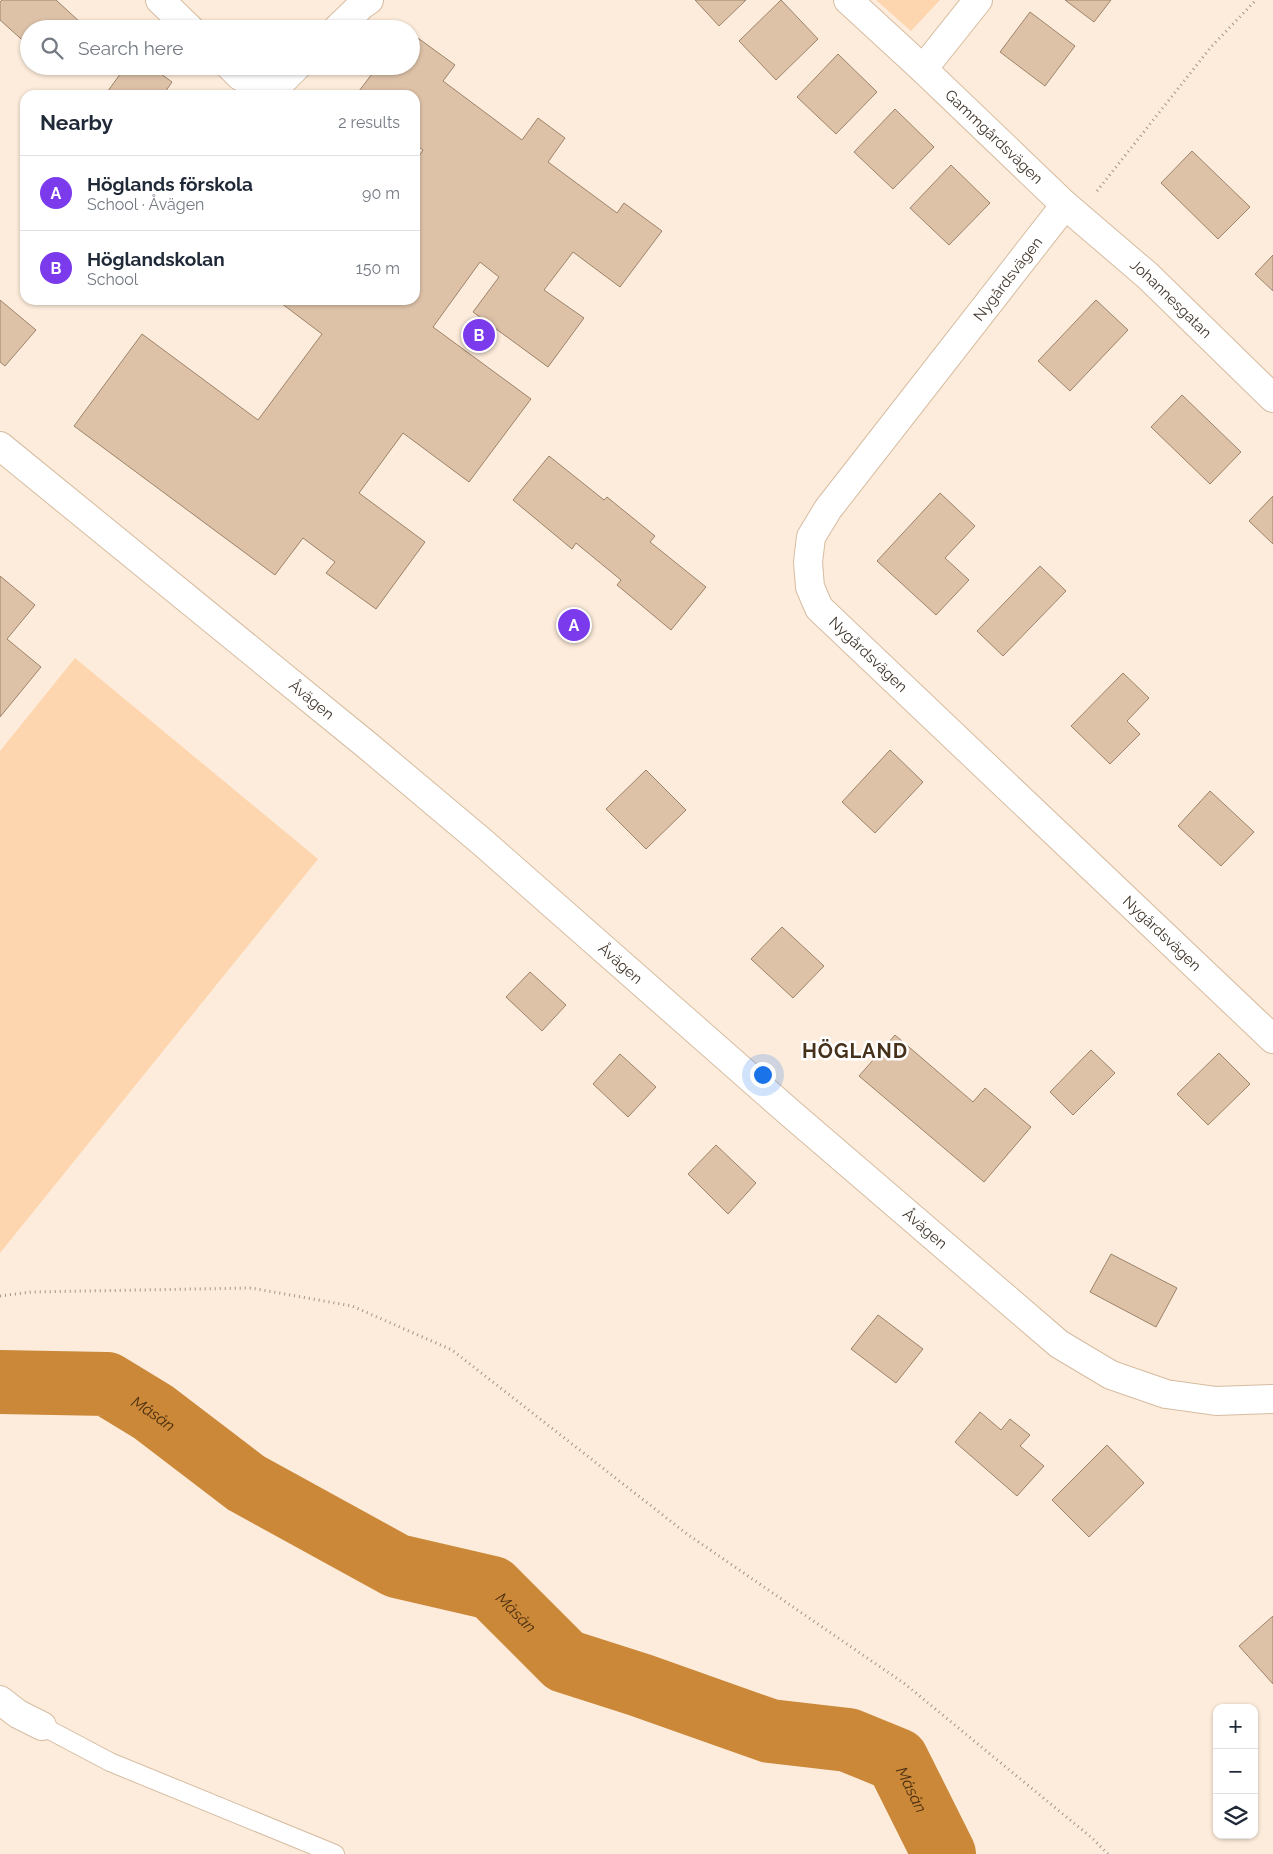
<!DOCTYPE html>
<meta charset="utf-8">
<style>
body{margin:0;font-family:Raleway,sans-serif;background:#f6f6f7;color:#1f2937}
.controls{position:absolute;right:15px;bottom:15px;display:grid;overflow:hidden;border-radius:10px;box-shadow:0 1px 4px #0004}
.controls button{width:45px;height:45px;display:grid;place-items:center;padding:0;border:0;border-bottom:1px solid #e0e1e3;background:#fff;color:#1f2937;font:25px sans-serif}
.you{position:absolute;left:762px;top:1074px;width:18px;height:18px;margin:-12px;border:4px solid #fff;border-radius:50%;background:#1a73e8;box-shadow:0 0 0 8px #1a73e833}
.badge{display:grid;place-items:center;width:32px;height:32px;border-radius:50%;background:#7c3aed;color:#fff;font-size:16px;font-weight:700}
.pin{position:absolute;translate:-50% -50%;border:2px solid #fff;box-shadow:0 1px 5px #0006}
.list{margin:0;padding:0;list-style:none}
h2{display:flex;justify-content:space-between;align-items:center;height:65px;margin:0;padding:0 20px;font-size:21px}
h2 small{font-size:16px;font-weight:400;color:#747a83}
.list li{display:grid;grid-template-columns:32px 1fr auto;gap:15px;align-items:center;box-sizing:border-box;height:75px;padding:0 20px;border-top:1px solid #e0e1e3}
.list b{display:block;font-size:19px;white-space:nowrap}
.list p{margin:0;font-size:16px;white-space:nowrap;color:#747a83}
.list em{font-size:16px;font-style:normal;color:#747a83}
.icon{flex:none;width:28px;height:28px;fill:none;stroke:currentColor;stroke-width:2;stroke-linecap:round;stroke-linejoin:round}
.map{position:relative;flex:none;width:1273px;height:1854px;overflow:hidden}
.search{position:absolute;background:#fff;box-shadow:0 1px 4px #0004;left:20px;top:20px;width:400px;height:55px;display:flex;align-items:center;gap:12px;box-sizing:border-box;padding:0 18px;border-radius:28px;color:#747a83;font-size:19px}
.panel{position:absolute;background:#fff;box-shadow:0 1px 4px #0004;left:20px;top:90px;width:400px;height:215px;border-radius:15px}
.map>svg:first-child{display:block}
</style>
<div class="map">
<svg width="1273" height="1854" viewBox="0 0 1273 1854">
<rect width="100%" height="100%" fill="#fdecdb"/>
<g fill="#fdd6af">
<path d="M876,0H940L911,31Z"/>
<path d="M75,658L318,859L0,1253V751Z"/>
</g>
<g fill="none" stroke-linecap="round" stroke-linejoin="round">
<path stroke="#cb8839" stroke-width="64" id="s1" d="M0,1382L107,1384L153,1412L246,1483L397,1566L492,1588L565,1661L640,1685L770,1731L848,1740L897,1760L944,1854"/>
</g>
<g fill="#ddc2a8" stroke="#9c8369">
<path d="M2,0H56L81,23L76,29H29V46L0,20V2Z"/>
<path d="M695,0H746L719,26Z"/>
<path d="M781,0L818,39L776,80L739,41Z"/>
<path d="M1065,0H1111L1094,22Z"/>
<path d="M1030,12L1075,46L1045,86L1000,52Z"/>
<path d="M411,33L455,65L443,81L522,140L538,118L565,138L548,162L617,213L624,203L662,231L620,287L573,252L544,290L584,318L548,367L473,312L499,277L480,262L433,327L531,399L469,482L403,433L359,493L425,542L376,609L326,573L335,562L303,538L275,575L74,426L142,334L258,420L322,334L277,300H415V162L423,150L415,144V95H356L378,66H411Z"/>
<path d="M838,54L877,92L836,134L797,97Z"/>
<path d="M126,66H150L172,82L163,95H105Z"/>
<path d="M895,109L934,147L893,189L854,152Z"/>
<path d="M1192,151L1250,207L1218,239L1161,183Z"/>
<path d="M951,165L990,203L949,245L910,208Z"/>
<path d="M1273,255V291L1255,274Z"/>
<path d="M0,300L36,330L5,366L0,362Z"/>
<path d="M1096,300L1128,330L1070,391L1038,361Z"/>
<path d="M1182,395L1241,452L1210,484L1151,427Z"/>
<path d="M549,456L604,500L607,497L655,536L650,542L706,587L671,630L617,585L621,580L576,543L572,549L513,500Z"/>
<path d="M940,493L975,526L945,558L969,580L936,615L877,561Z"/>
<path d="M1273,496V544L1249,521Z"/>
<path d="M1040,566L1066,591L1003,656L977,631Z"/>
<path d="M0,576L35,605L7,639L41,667L0,717Z"/>
<path d="M1123,673L1149,698L1127,721L1140,734L1110,764L1071,726Z"/>
<path d="M890,750L923,782L875,833L842,802Z"/>
<path d="M646,770L686,810L646,849L606,809Z"/>
<path d="M1210,791L1254,832L1221,866L1178,826Z"/>
<path d="M782,927L824,966L793,998L751,959Z"/>
<path d="M530,972L566,1005L542,1031L506,997Z"/>
<path d="M895,1035L973,1102L985,1088L1031,1127L984,1182L859,1076Z"/>
<path d="M1091,1050L1115,1073L1073,1115L1050,1092Z"/>
<path d="M1219,1053L1250,1084L1208,1125L1177,1094Z"/>
<path d="M620,1054L656,1087L628,1117L593,1084Z"/>
<path d="M716,1145L756,1183L728,1214L688,1174Z"/>
<path d="M1111,1254L1177,1288L1156,1327L1090,1292Z"/>
<path d="M878,1315L923,1349L896,1383L851,1349Z"/>
<path d="M980,1412L1001,1430L1010,1419L1030,1435L1020,1446L1044,1466L1017,1496L955,1442Z"/>
<path d="M1107,1445L1144,1483L1089,1537L1052,1500Z"/>
<path d="M1273,1616V1684L1239,1646Z"/>
</g>
<g fill="none" stroke-linecap="round" stroke-linejoin="round">
<defs>
<path id="service" d="M42,1726L110,1762L335,1854"/>
<g id="minor">
<path d="M160,0L190,29"/>
<path id="s2" d="M848,0L923,69L1065,205L1148,276L1273,398"/>
<path d="M337,29L363,4L369,0"/>
<path d="M230,66L240,76L261,87L280,83L297,66"/>
<path d="M923,69L978,0"/>
<path id="s3" d="M1065,205L828,509L811,537L808,562L810,587L819,608L1273,1039"/>
<path id="s4" d="M0,446L368,746L481,841L789,1112L1059,1344L1111,1375L1166,1394L1216,1401L1273,1399"/>
<path d="M0,1700L18,1714L42,1726"/>
</g>
</defs>
<use href="#service" stroke="#d6bca1" stroke-width="20"/>
<use href="#minor" stroke="#d6bca1" stroke-width="30"/>
<g stroke="#a29386" stroke-width="3" stroke-dasharray="1 4" stroke-linecap="butt">
<path d="M1097,191L1211,47L1256,0"/>
<path d="M0,1296L31,1292L251,1288L352,1306L452,1350L687,1534L905,1684L1092,1838L1108,1854"/>
</g>
<use href="#service" stroke="#fff" stroke-width="18"/>
<use href="#minor" stroke="#fff" stroke-width="28"/>
</g>
<g text-anchor="middle" stroke-width="5" stroke-linejoin="round" paint-order="stroke">
<g font-size="15" fill="#40352b" stroke="#fff">
<text dy="5" stroke="none"><textPath href="#s2" startOffset="200">Gammgårdsvägen</textPath></text>
<text transform="translate(1008 279) rotate(-52)" y="5">Nygårdsvägen</text>
<text dy="5" stroke="none"><textPath href="#s2" startOffset="440">Johannesgatan</textPath></text>
<text dy="5" stroke="none"><textPath href="#s3" startOffset="559">Nygårdsvägen</textPath></text>
<text dy="5" stroke="none"><textPath href="#s4" startOffset="402">Åvägen</textPath></text>
<text dy="5" stroke="none"><textPath href="#s3" startOffset="964">Nygårdsvägen</textPath></text>
<text dy="5" stroke="none"><textPath href="#s4" startOffset="808">Åvägen</textPath></text>
<text dy="5" stroke="none"><textPath href="#s4" startOffset="1212">Åvägen</textPath></text>
</g>
<g font-size="16" font-style="italic" fill="#4b2f0e" stroke="#fff">
<text dy="6" stroke="none"><textPath href="#s1" startOffset="162">Måsån</textPath></text>
<text dy="6" stroke="none"><textPath href="#s1" startOffset="582">Måsån</textPath></text>
<text dy="6" stroke="none"><textPath href="#s1" startOffset="1032">Måsån</textPath></text>
</g>
<g font-size="20" font-weight="bold" letter-spacing="1" fill="#46311a" stroke="#fff">
<text x="855" y="1058">HÖGLAND</text>
</g>
</g>
</svg>
<div class="controls">
<button>+</button>
<button>−</button>
<button><svg class="icon" aria-label="layers" viewBox="0 0 24 24"><path d="M12 4l9 5-9 5-9-5zM3 14l9 5 9-5"/></svg></button>
</div>
<div class="you"></div>
<div class="pin badge" style="left:574px;top:625px">A</div>
<div class="pin badge" style="left:479px;top:335px">B</div>
<div class="search"><svg class="icon" aria-label="search" viewBox="0 0 24 24"><circle cx="10" cy="10" r="6"/><path d="M15 15l6 6"/></svg>Search here</div>
<section class="panel">
<h2>Nearby<small>2 results</small></h2>
<ul class="list">
<li><span class="badge">A</span><div><b>Höglands förskola</b><p>School · Åvägen</p></div><em>90 m</em></li>
<li><span class="badge">B</span><div><b>Höglandskolan</b><p>School</p></div><em>150 m</em></li>
</ul>
</section>
</div>
